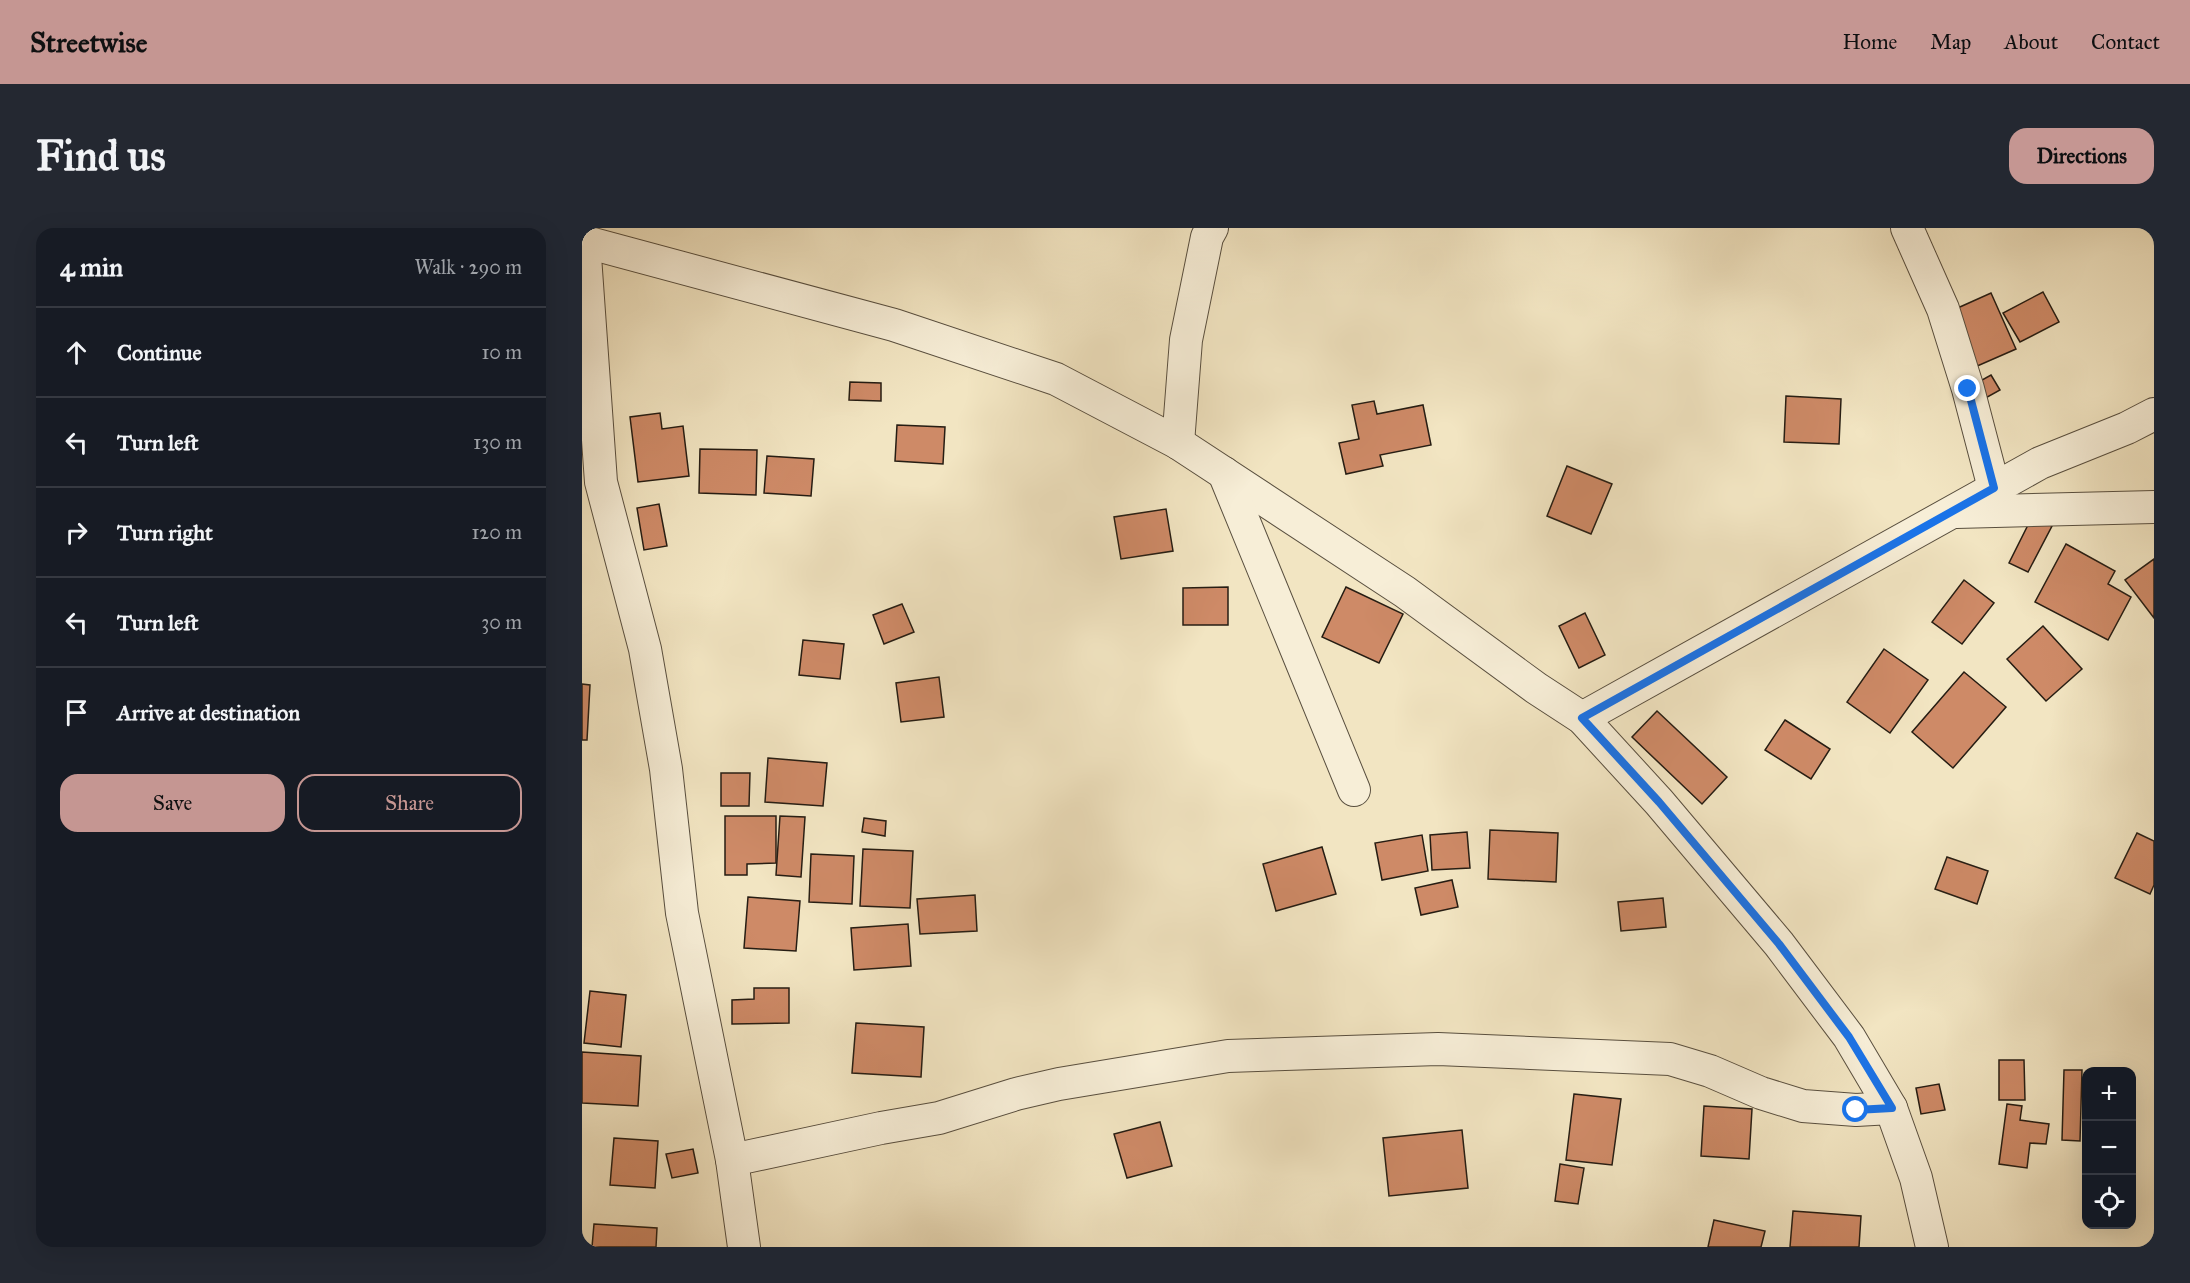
<!DOCTYPE html>
<meta charset="utf-8">
<style>
body{margin:0;font-family:"IM FELL Great Primer",serif;background:#242831;color:#f1f3f6}
.controls{position:absolute;right:18px;bottom:18px;display:grid;overflow:hidden;border-radius:12px;box-shadow:0 6px 24px #0002}
.controls button{width:54px;height:54px;display:grid;place-items:center;padding:0;border:0;border-bottom:2px solid #363941;background:#171b24;color:#f1f3f6;font:30px sans-serif}
.stop{position:absolute;width:18px;height:18px;margin:-14px;border:4px solid #1a73e8;border-radius:50%;background:#fff}
.stop.end{background:#1a73e8;border-color:#fff;box-shadow:0 2px 6px #0008}
.list{margin:0;padding:0;list-style:none}
h2{display:flex;justify-content:space-between;align-items:center;height:78px;margin:0;padding:0 24px;font-size:26px}
h2 small{font-size:20px;font-weight:400;color:#9ea1a6}
.list li{display:grid;grid-template-columns:39px 1fr auto;gap:18px;align-items:center;box-sizing:border-box;height:90px;padding:0 24px;border-top:2px solid #363941}
.list b{display:block;font-size:22px;white-space:nowrap}
.list em{font-size:20px;font-style:normal;color:#9ea1a6}
.actions{display:flex;gap:12px;padding:18px 24px}
.actions a{flex:1;padding:14px 0;border:2px solid #c59692;border-radius:18px;text-align:center;font-size:21px;color:#c59692}
.actions .main{background:#c59692;color:#111}
.icon{flex:none;width:33px;height:33px;fill:none;stroke:currentColor;stroke-width:2;stroke-linecap:round;stroke-linejoin:round}
.map{position:relative;flex:none;width:1572px;height:1019px;overflow:hidden;border-radius:18px}
header{display:flex;align-items:center;gap:36px;box-sizing:border-box;height:84px;padding:0 30px;background:#c59692;color:#111}
header strong{font-size:28px}
nav{display:flex;gap:33px;margin-inline-start:auto;font-size:21px}
.intro{display:flex;align-items:center;justify-content:space-between;box-sizing:border-box;height:144px;padding:0 36px}
h1{margin:0;font-size:42px}
.button{padding:15px 27px;border-radius:18px;background:#c59692;color:#111;font-size:21px;font-weight:700}
main{display:flex;gap:36px;padding:0 36px}
aside{flex:1;background:#171b24;border-radius:18px;box-shadow:0 6px 24px #0002}
.map>svg:first-child{display:block}
</style>
<header>
<strong>Streetwise</strong>
<nav><a>Home</a><a>Map</a><a>About</a><a>Contact</a></nav>
</header>
<div class="intro"><h1>Find us</h1><a class="button">Directions</a></div>
<main>
<aside>
<h2>4 min<small>Walk · 290 m</small></h2>
<ul class="list">
<li><svg class="icon" aria-label="ahead" viewBox="0 0 24 24"><path d="M12 20V5M6 11l6-6 6 6"/></svg><div><b>Continue</b></div><em>10 m</em></li>
<li><svg class="icon" aria-label="left" viewBox="0 0 24 24"><path d="M17 20v-9H6M10 6l-5 5 5 5"/></svg><div><b>Turn left</b></div><em>130 m</em></li>
<li><svg class="icon" aria-label="right" viewBox="0 0 24 24"><path d="M7 20v-9h11M14 6l5 5-5 5"/></svg><div><b>Turn right</b></div><em>120 m</em></li>
<li><svg class="icon" aria-label="left" viewBox="0 0 24 24"><path d="M17 20v-9H6M10 6l-5 5 5 5"/></svg><div><b>Turn left</b></div><em>30 m</em></li>
<li><svg class="icon" aria-label="arrive" viewBox="0 0 24 24"><path d="M6 21V4h12l-3 4 3 4H6"/></svg><div><b>Arrive at destination</b></div></li>
</ul>
<div class="actions"><a class="main">Save</a><a>Share</a></div>
</aside>
<div class="map">
<svg width="1572" height="1019" viewBox="0 0 1572 1019">
<rect width="100%" height="100%" fill="#f2e5c2"/>
<filter id="stains"><feTurbulence type="fractalNoise" baseFrequency=".00333" numOctaves="4"/><feColorMatrix values="0 0 0 0 .2 0 0 0 0 .09 0 0 0 0 .02 0 0 0 .5 -.17"/></filter>
<radialGradient id="worn" r=".72"><stop offset=".6" stop-color="#630" stop-opacity="0"/><stop offset="1" stop-color="#630" stop-opacity=".3"/></radialGradient>
<g fill="#ce8a67" stroke="#261d13" stroke-width="1.5">
<path d="M1461,64L1477,94L1438,114L1421,85Z"/>
<path d="M1409,65L1434,121L1393,139L1369,83Z"/>
<path d="M1409,147L1418,162L1400,172L1391,157Z"/>
<path d="M268,154L299,155V173L267,172Z"/>
<path d="M1204,168L1259,171L1257,216L1202,214Z"/>
<path d="M792,173L795,186L841,177L849,217L798,227L801,238L764,246L757,215L777,211L770,177Z"/>
<path d="M78,185L80,201L101,198L107,248L56,254L48,189Z"/>
<path d="M315,197L363,199L361,236L313,233Z"/>
<path d="M118,221L175,222L174,267L117,265Z"/>
<path d="M185,228L232,231L229,268L182,265Z"/>
<path d="M985,238L1030,256L1009,306L965,288Z"/>
<path d="M77,276L85,318L62,322L55,280Z"/>
<path d="M584,281L591,323L539,331L532,289Z"/>
<path d="M1450,289L1470,298L1446,344L1427,335Z"/>
<path d="M1484,316L1533,343L1526,356L1549,369L1526,412L1453,374Z"/>
<path d="M1572,331V390L1543,352Z"/>
<path d="M1382,352L1412,375L1380,416L1350,394Z"/>
<path d="M646,359V397H601V360Z"/>
<path d="M764,359L821,386L797,435L740,409Z"/>
<path d="M320,376L332,404L302,416L291,387Z"/>
<path d="M1003,385L1023,427L997,440L977,398Z"/>
<path d="M1461,398L1500,441L1464,473L1425,431Z"/>
<path d="M221,412L262,416L258,451L217,447Z"/>
<path d="M1302,421L1346,452L1308,505L1265,474Z"/>
<path d="M1382,444L1424,479L1371,540L1330,504Z"/>
<path d="M357,449L362,489L319,494L314,455Z"/>
<path d="M0,456L8,457L5,512H0Z"/>
<path d="M1075,483L1145,549L1120,576L1050,509Z"/>
<path d="M1203,492L1248,521L1229,551L1183,522Z"/>
<path d="M186,530L245,535L241,578L183,574Z"/>
<path d="M139,545H168L167,578H139Z"/>
<path d="M143,588H194V635L165,636V647H143Z"/>
<path d="M198,588L223,589L219,649L194,647Z"/>
<path d="M282,590L304,593L303,608L280,604Z"/>
<path d="M908,602L976,605L974,654L906,651Z"/>
<path d="M885,604L888,640L850,642L848,607Z"/>
<path d="M1555,605L1572,613V657L1568,666L1533,650Z"/>
<path d="M840,607L846,643L800,652L793,615Z"/>
<path d="M740,619L754,666L694,683L681,636Z"/>
<path d="M281,621L331,623L328,680L278,678Z"/>
<path d="M229,626L272,628L270,676L227,674Z"/>
<path d="M1365,629L1406,643L1395,676L1353,661Z"/>
<path d="M870,652L876,679L839,687L833,660Z"/>
<path d="M393,667L395,703L338,706L335,671Z"/>
<path d="M166,669L218,673L214,723L162,720Z"/>
<path d="M1081,670L1084,699L1039,703L1036,674Z"/>
<path d="M326,696L329,738L272,742L269,700Z"/>
<path d="M172,760H207V795L150,796V772L172,771Z"/>
<path d="M8,763L44,767L39,819L2,815Z"/>
<path d="M274,795L342,799L339,849L270,845Z"/>
<path d="M0,824L59,828L56,878L0,875Z"/>
<path d="M1417,832H1442L1443,872H1417Z"/>
<path d="M1482,842H1500L1498,913L1480,912Z"/>
<path d="M1357,856L1363,882L1339,886L1334,860Z"/>
<path d="M992,866L1039,871L1030,937L984,932Z"/>
<path d="M1425,876L1440,878L1438,892L1467,896L1464,916L1448,915L1445,940L1417,936Z"/>
<path d="M1122,878L1170,881L1167,931L1119,928Z"/>
<path d="M578,894L590,938L545,950L532,906Z"/>
<path d="M880,902L886,960L807,968L801,910Z"/>
<path d="M32,910L76,913L73,960L28,957Z"/>
<path d="M111,921L116,945L90,950L84,926Z"/>
<path d="M978,936L1002,940L996,976L973,973Z"/>
<path d="M1211,983L1279,988L1277,1019H1208Z"/>
<path d="M1132,992L1183,1003L1179,1019H1126Z"/>
<path d="M12,996L75,1000L74,1019H10Z"/>
</g>
<g fill="none" stroke-linecap="round" stroke-linejoin="round">
<defs>
<g id="street">
<path d="M1325,0L1361,81L1386,161L1412,260"/>
<path d="M0,13L312,97L474,151L596,215L823,364L954,460L1000,490L1077,574L1197,716L1267,809L1309,880L1334,950L1350,1019"/>
<path d="M2,14L19,254L63,421L84,541L100,685L150,932L162,1019"/>
<path d="M596,215L604,112L625,9L630,0"/>
<path d="M642,245L772,562"/>
<path d="M1374,284L1572,279"/>
<path d="M1000,490L1458,235L1545,200L1572,186"/>
<path d="M150,932L299,900L357,890L434,866L477,856L646,828L856,821L1088,831L1128,843L1179,865L1221,878L1274,882L1309,880"/>
</g>
</defs>
<use href="#street" stroke="#594f3f" stroke-width="34"/>
<use href="#street" stroke="#f7eed7" stroke-width="32"/>
</g>
<g fill="none" stroke-linecap="round" stroke-linejoin="round">
<path stroke="#1a73e8" stroke-width="8" d="M1274,882L1310,880L1267,809L1197,716L1077,574L1000,490L1412,260L1386,161"/>
</g>
<rect width="100%" height="100%" filter="url(#stains)"/>
<rect width="100%" height="100%" fill="url(#worn)"/>
</svg>
<div class="controls">
<button>+</button>
<button>−</button>
<button><svg class="icon" aria-label="locate" viewBox="0 0 24 24"><circle cx="12" cy="12" r="6"/><path d="M12 2v4M12 18v4M2 12h4M18 12h4"/></svg></button>
</div>
<div class="stop" style="left:1274px;top:882px"></div>
<div class="stop end" style="left:1386px;top:161px"></div>
</div>
</main>
